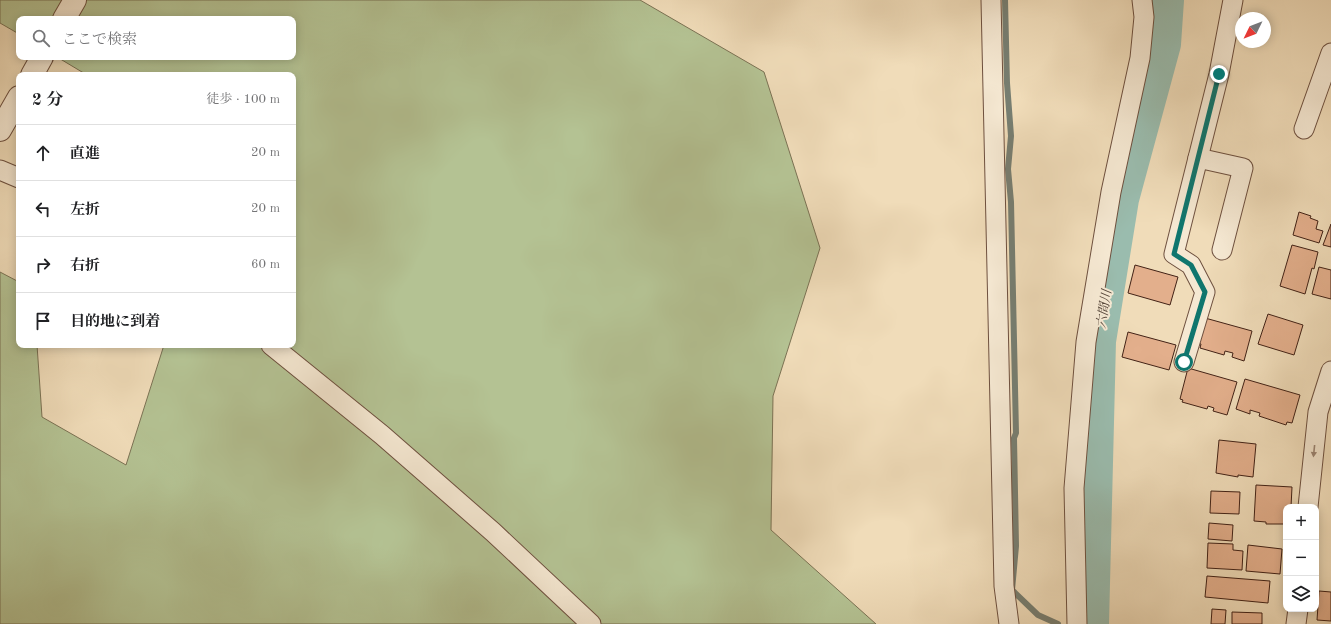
<!DOCTYPE html>
<html lang="ja">
<meta charset="utf-8">
<style>
body{margin:0;font-family:"Old Standard TT","Noto Serif JP",serif;background:#f2f2f2;color:#202124}
.controls{position:absolute;right:12px;bottom:12px;display:grid;overflow:hidden;border-radius:8px;box-shadow:0 2px 10px #0003}
.controls button{width:36px;height:36px;display:grid;place-items:center;padding:0;border:0;border-bottom:1px solid #e0e0e0;background:#fff;color:#202124;font:20px sans-serif}
.compass{position:absolute;left:1235px;top:12px;width:36px;height:36px;border-radius:50%;background:#fff;box-shadow:0 2px 10px #0003;rotate:227deg}
.stop{position:absolute;width:12px;height:12px;margin:-9px;border:3px solid #0f766e;border-radius:50%;background:#fff}
.stop.end{background:#0f766e;border-color:#fff;box-shadow:0 1px 4px #0008}
.list{margin:0;padding:0;list-style:none}
h2{display:flex;justify-content:space-between;align-items:center;height:52px;margin:0;padding:0 16px;font-size:17px}
h2 small{font-size:13px;font-weight:400;color:#757577}
.list li{display:grid;grid-template-columns:26px 1fr auto;gap:12px;align-items:center;box-sizing:border-box;height:56px;padding:0 16px;border-top:1px solid #e0e0e0}
.list b{display:block;font-size:15px;white-space:nowrap}
.list em{font-size:13px;font-style:normal;color:#757577}
.icon{flex:none;width:22px;height:22px;fill:none;stroke:currentColor;stroke-width:2;stroke-linecap:round;stroke-linejoin:round}
.map{position:relative;flex:none;width:1331px;height:624px;overflow:hidden}
.search{position:absolute;background:#fff;box-shadow:0 2px 10px #0003;left:16px;top:16px;width:280px;height:44px;display:flex;align-items:center;gap:10px;box-sizing:border-box;padding:0 14px;border-radius:8px;color:#757577;font-size:15px}
.panel{position:absolute;background:#fff;box-shadow:0 2px 10px #0003;left:16px;top:72px;width:280px;height:276px;border-radius:8px}
.map>svg:first-child{display:block}
</style>
<div class="map">
<svg width="1331" height="624" viewBox="0 0 1331 624">
<rect width="100%" height="100%" fill="#f0dcb9"/>
<filter id="stains"><feTurbulence type="fractalNoise" baseFrequency=".005" numOctaves="4"/><feColorMatrix values="0 0 0 0 .2 0 0 0 0 .09 0 0 0 0 .02 0 0 0 .5 -.17"/></filter>
<radialGradient id="worn" r=".72"><stop offset=".6" stop-color="#630" stop-opacity="0"/><stop offset="1" stop-color="#630" stop-opacity=".3"/></radialGradient>
<path fill="#b4c293" stroke="#7b7254" d="M0,0H640L764,72L820,248L773,396L771,530L876,624H0V272L19,282V345H37L42,417L126,465L164,345H293V75H87L57,57H293V19H19V34L0,23Z"/>
<g fill="none" stroke-linecap="round" stroke-linejoin="round">
<path stroke="#777e71" stroke-width="6" d="M1005,0L1007,83L1011,136L1008,169L1011,202L1016,433L1014,438L1016,546L1012,590L1038,615L1058,624"/>
<path stroke="#9abcae" stroke-width="36" d="M1091,624L1098,341L1121,199L1163,44L1166,0"/>
</g>
<g fill="#e3af8c" stroke="#422216">
<path d="M1299,212L1311,216L1310,218L1318,221L1316,229L1323,231L1319,243L1293,235Z"/>
<path d="M1331,224V247L1323,245Z"/>
<path d="M1292,245L1318,252L1314,269L1312,268L1305,294L1280,286Z"/>
<path d="M1135,265L1178,277L1170,305L1128,293Z"/>
<path d="M1319,267L1331,270V299L1312,294Z"/>
<path d="M1268,314L1303,325L1294,355L1258,344Z"/>
<path d="M1205,318L1252,331L1244,361L1232,357L1233,353L1225,351L1224,355L1200,348L1201,344L1198,343Z"/>
<path d="M1128,332L1176,345L1169,370L1122,357Z"/>
<path d="M1188,368L1237,382L1227,415L1213,411L1214,408L1208,406L1207,409L1182,402L1183,400L1180,399Z"/>
<path d="M1245,379L1300,395L1292,423L1287,422L1286,425L1259,416L1260,413L1250,410V414L1236,409Z"/>
<path d="M1219,440L1256,444L1253,477L1238,475V477L1216,473Z"/>
<path d="M1256,485L1292,487L1291,507H1286V524H1266V522L1254,521Z"/>
<path d="M1211,491L1240,492L1239,514L1210,513Z"/>
<path d="M1209,523L1233,525L1232,541L1208,539Z"/>
<path d="M1208,543L1233,544V550L1243,551L1242,570L1207,568Z"/>
<path d="M1248,545L1282,549L1280,574L1246,571Z"/>
<path d="M1207,576L1270,581L1268,603L1205,597Z"/>
<path d="M1319,591L1331,592V621L1317,620Z"/>
<path d="M1212,609L1226,610L1225,624H1211Z"/>
<path d="M1232,612L1262,613V624H1232Z"/>
</g>
<g fill="none" stroke-linecap="round" stroke-linejoin="round">
<defs>
<g id="minor">
<path d="M991,0L1004,586L1009,624"/>
<path d="M1304,129L1331,53"/>
<path d="M1198,158L1243,168L1222,250"/>
<path d="M0,170L19,178"/>
<path d="M271,345L382,435L493,532L591,624"/>
<path d="M1184,362L1205,292L1191,265L1174,254L1219,74L1233,0"/>
<path d="M1308,507L1318,412L1331,371"/>
<path d="M1077,624L1074,488L1086,342L1111,192L1140,58L1144,17L1142,0"/>
<path d="M1296,624L1298,609"/>
</g>
<g id="tertiary">
<path d="M64,19L75,0"/>
<path d="M32,75L42,57"/>
<path d="M0,130L19,97"/>
</g>
</defs>
<use href="#minor" stroke="#6e503f" stroke-width="21"/>
<use href="#tertiary" stroke="#6e503f" stroke-width="24"/>
<use href="#minor" stroke="#f5e8d2" stroke-width="19"/>
<use href="#tertiary" stroke="#f5e8d2" stroke-width="22"/>
</g>
<defs><path id="oneway-solid" d="M-6-.8H1V-3.2L6.5 0L1 3.2V.8H-6Z"/></defs>
<use fill="#9c8574" href="#oneway-solid" transform="translate(1314 451) rotate(96)"/>
<g fill="none" stroke-linecap="round" stroke-linejoin="round">
<path stroke="#0f766e" stroke-width="5" d="M1184,362L1205,292L1191,265L1174,254L1219,74"/>
</g>
<g text-anchor="middle" stroke-width="4" stroke-linejoin="round" paint-order="stroke">
<g font-size="13" font-style="italic" fill="#58483c" stroke="#f5e8d2">
<text transform="translate(1103 309) rotate(-81)" y="5">六間川</text>
</g>
</g>
<rect width="100%" height="100%" filter="url(#stains)"/>
<rect width="100%" height="100%" fill="url(#worn)"/>
</svg>
<div class="controls">
<button>+</button>
<button>−</button>
<button><svg class="icon" aria-label="layers" viewBox="0 0 24 24"><path d="M12 4l9 5-9 5-9-5zM3 14l9 5 9-5"/></svg></button>
</div>
<svg class="compass" viewBox="-18 -18 36 36"><path d="M0-13l5 13h-10z" fill="#e53935"/><path d="M0 13l5-13h-10z" fill="#757577"/></svg>
<div class="stop" style="left:1184px;top:362px"></div>
<div class="stop end" style="left:1219px;top:74px"></div>
<div class="search"><svg class="icon" aria-label="search" viewBox="0 0 24 24"><circle cx="10" cy="10" r="6"/><path d="M15 15l6 6"/></svg>ここで検索</div>
<section class="panel">
<h2>2 分<small>徒歩 · 100 m</small></h2>
<ul class="list">
<li><svg class="icon" aria-label="ahead" viewBox="0 0 24 24"><path d="M12 20V5M6 11l6-6 6 6"/></svg><div><b>直進</b></div><em>20 m</em></li>
<li><svg class="icon" aria-label="left" viewBox="0 0 24 24"><path d="M17 20v-9H6M10 6l-5 5 5 5"/></svg><div><b>左折</b></div><em>20 m</em></li>
<li><svg class="icon" aria-label="right" viewBox="0 0 24 24"><path d="M7 20v-9h11M14 6l5 5-5 5"/></svg><div><b>右折</b></div><em>60 m</em></li>
<li><svg class="icon" aria-label="arrive" viewBox="0 0 24 24"><path d="M6 21V4h12l-3 4 3 4H6"/></svg><div><b>目的地に到着</b></div></li>
</ul>
</section>
</div>
